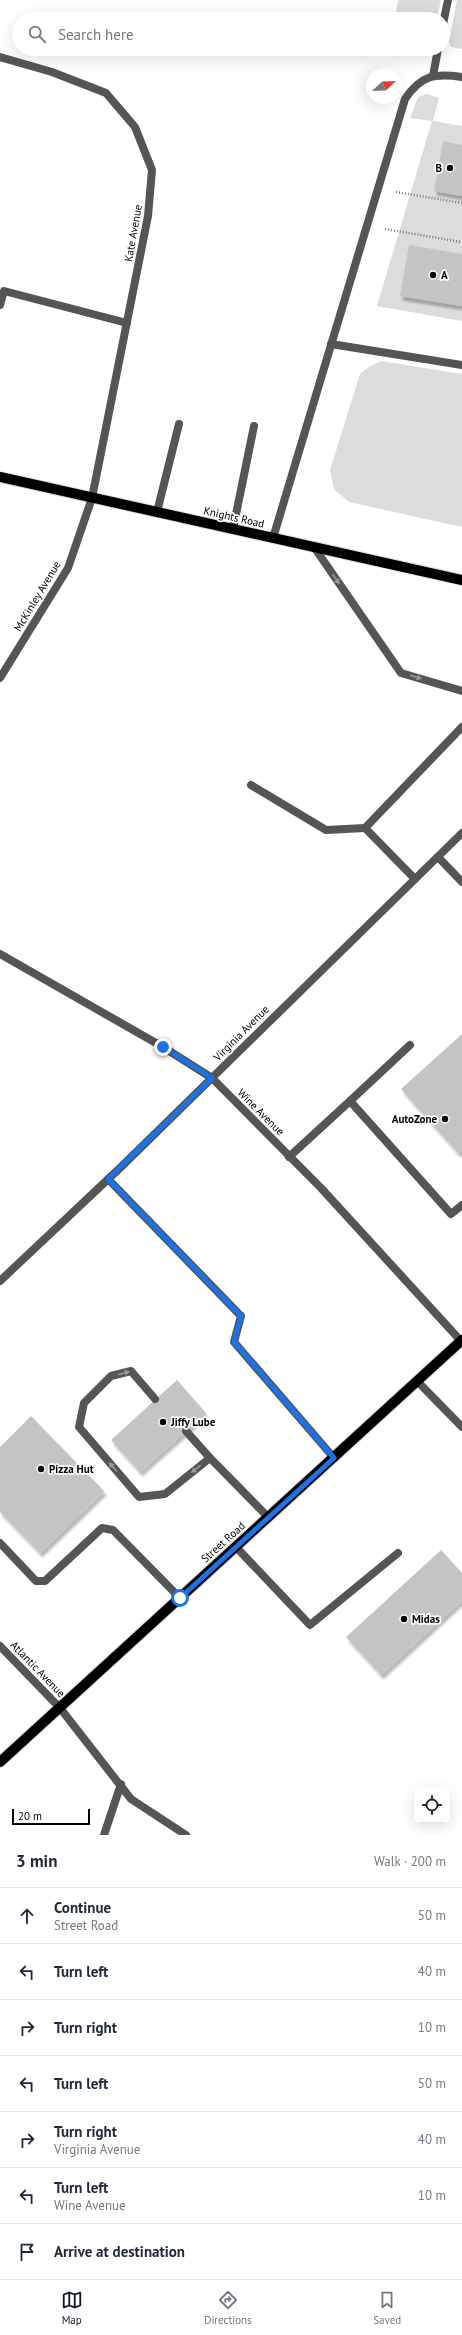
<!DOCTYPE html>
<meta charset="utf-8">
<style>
body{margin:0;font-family:"PT Sans",sans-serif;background:#f6f6f7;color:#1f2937}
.controls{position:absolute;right:12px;bottom:12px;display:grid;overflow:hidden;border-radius:6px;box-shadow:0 4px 16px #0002}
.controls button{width:36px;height:36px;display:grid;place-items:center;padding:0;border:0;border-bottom:1px solid #e0e1e3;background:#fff;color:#1f2937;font:20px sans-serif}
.compass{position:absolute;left:366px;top:68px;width:36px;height:36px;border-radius:50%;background:#fff;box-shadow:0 4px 16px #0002;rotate:67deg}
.scale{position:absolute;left:12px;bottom:10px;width:78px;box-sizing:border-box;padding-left:4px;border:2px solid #000;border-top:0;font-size:11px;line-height:14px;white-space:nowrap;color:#000;-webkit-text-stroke:3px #fff;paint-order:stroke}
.stop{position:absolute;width:12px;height:12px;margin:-9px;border:3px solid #1a73e8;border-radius:50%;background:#fff}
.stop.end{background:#1a73e8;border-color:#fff;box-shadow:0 1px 4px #0008}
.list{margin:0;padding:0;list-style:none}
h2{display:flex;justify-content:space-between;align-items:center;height:52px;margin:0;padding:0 16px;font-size:17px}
h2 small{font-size:13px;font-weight:400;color:#747a83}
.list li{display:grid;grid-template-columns:26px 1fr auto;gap:12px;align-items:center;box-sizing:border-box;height:56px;padding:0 16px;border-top:1px solid #e0e1e3}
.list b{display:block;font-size:15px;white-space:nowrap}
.list p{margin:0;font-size:13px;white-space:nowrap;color:#747a83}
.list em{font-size:13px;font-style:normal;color:#747a83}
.icon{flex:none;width:22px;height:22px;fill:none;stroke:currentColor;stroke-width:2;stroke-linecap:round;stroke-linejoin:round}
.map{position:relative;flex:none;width:462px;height:1835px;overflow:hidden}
.search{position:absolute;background:#fff;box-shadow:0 4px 16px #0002;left:12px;right:12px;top:12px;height:44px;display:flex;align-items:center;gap:10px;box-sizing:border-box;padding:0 14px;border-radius:22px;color:#747a83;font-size:15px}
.sheet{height:444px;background:#fff}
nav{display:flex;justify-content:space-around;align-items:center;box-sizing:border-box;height:56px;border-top:1px solid #e0e1e3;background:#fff;font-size:11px;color:#747a83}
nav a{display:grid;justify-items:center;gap:2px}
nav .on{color:#111827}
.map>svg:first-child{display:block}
</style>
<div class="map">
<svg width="462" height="1835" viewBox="0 0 462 1835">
<defs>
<filter id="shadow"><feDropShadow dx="2.5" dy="4.5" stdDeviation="1" flood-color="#0004"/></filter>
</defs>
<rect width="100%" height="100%" fill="#fff"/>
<g fill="#dcdcdc">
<path d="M398,0H441L437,19H395Z"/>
<path d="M457,0H462V49L451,47L449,42Z"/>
<path d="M427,94L439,98L433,121L462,126V321L377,306L432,121L410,118L418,97Z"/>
<path d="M381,361L462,374V527L349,502L334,489L330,470L360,374L369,367Z"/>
</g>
<g fill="#c4c4c4" filter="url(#shadow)">
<path d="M443,141L462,145V196L434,191Z"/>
<path d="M409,245L462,254V306L400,296Z"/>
<path d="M462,1034V1150L458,1153L401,1089Z"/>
<path d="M177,1380L206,1413L140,1472L111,1440Z"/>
<path d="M31,1416L104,1491L40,1553L0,1512V1447Z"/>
<path d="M441,1550L462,1573V1600L381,1675L346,1637Z"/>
</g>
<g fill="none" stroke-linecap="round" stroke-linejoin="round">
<defs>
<g id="primary">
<path d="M0,477L462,580"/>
<path d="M0,1762L462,1340"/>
</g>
</defs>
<use href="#primary" stroke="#dbdbdb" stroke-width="12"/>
<g stroke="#777" stroke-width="2.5" stroke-dasharray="1 2" stroke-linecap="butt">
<path d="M396,192L462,203"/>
<path d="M385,229L462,242"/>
</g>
<g stroke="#555" stroke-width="8">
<path d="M0,305L4,291L127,323"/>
<path d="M157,512L179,424"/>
<path d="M233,529L254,426"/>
<path d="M314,547L401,673L462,691"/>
<path d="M251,785L326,830L365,828"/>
<path d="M438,857L462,882"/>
<path d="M415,879L365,828L462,727"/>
<path d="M350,1101L410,1045"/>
<path d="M289,1157L350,1101L451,1214L462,1205"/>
<path d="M108,1179L241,1316L234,1342L334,1458"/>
<path d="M417,1381L462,1427"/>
<path d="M155,1399L131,1371L111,1376L84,1403L79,1427L139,1497L165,1494L210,1458L186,1431"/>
<path d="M210,1458L268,1517"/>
<path d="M0,1543L36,1581H45L102,1528L113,1530L180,1598"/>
<path d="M236,1547L310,1625L398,1553"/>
<path d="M60,1708L131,1799L186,1835"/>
<path d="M104,1835L121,1784"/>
</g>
<g stroke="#555" stroke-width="8">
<path d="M443,24L448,0"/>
<path d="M0,57L52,72L106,93L135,127L152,170L148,216L92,498L68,568L0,678"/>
<path d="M433,76L438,49"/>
<path d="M331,344L462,365"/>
<path d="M273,538L405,99C421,75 435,73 462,77"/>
<path d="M0,954L163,1047L212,1078L321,1188L461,1341"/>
<path d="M0,1281L121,1167L462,833"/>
<path d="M0,1646L60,1708"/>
</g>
<use href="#primary" stroke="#000" stroke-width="10"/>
</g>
<defs><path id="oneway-solid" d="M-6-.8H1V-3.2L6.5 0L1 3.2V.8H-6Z"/></defs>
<g fill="#999">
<use href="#oneway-solid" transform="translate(336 579) rotate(55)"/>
<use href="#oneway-solid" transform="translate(416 677) rotate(16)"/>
<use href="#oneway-solid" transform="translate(124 1373) rotate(-16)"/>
<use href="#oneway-solid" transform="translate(113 1467) rotate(-131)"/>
<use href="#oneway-solid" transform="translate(196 1469) rotate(141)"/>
</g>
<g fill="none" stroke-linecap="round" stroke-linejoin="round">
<path stroke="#1a73e8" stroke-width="5" d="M163,1047L212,1078L108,1179L241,1316L234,1342L334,1458L180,1598"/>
</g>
<g fill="#000" stroke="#fff" stroke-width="1.5">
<circle cx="450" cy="168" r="4"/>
<circle cx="433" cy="275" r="4"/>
<circle cx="445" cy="1119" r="4"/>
<circle cx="163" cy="1422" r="4"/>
<circle cx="41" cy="1469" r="4"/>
<circle cx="404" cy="1619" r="4"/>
</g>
<g text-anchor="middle" stroke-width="3.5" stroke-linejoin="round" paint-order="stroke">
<g font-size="11" font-weight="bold" fill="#000" stroke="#fff" text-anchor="start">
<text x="442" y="172" text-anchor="end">B</text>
<text x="441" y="279">A</text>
<text x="437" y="1123" text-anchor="end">AutoZone</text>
<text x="171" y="1426">Jiffy Lube</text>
<text x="49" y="1473">Pizza Hut</text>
<text x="412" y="1623">Midas</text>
</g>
<g font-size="11" fill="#000" stroke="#fff">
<text transform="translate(133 233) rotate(-80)" y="4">Kate Avenue</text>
<text transform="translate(234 517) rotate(13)" y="4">Knights Road</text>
<text transform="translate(37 596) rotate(-59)" y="4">McKinley Avenue</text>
<text transform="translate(241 1033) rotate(-45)" y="4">Virginia Avenue</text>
<text transform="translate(261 1112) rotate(45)" y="4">Wine Avenue</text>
<text transform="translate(223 1542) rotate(-42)" y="4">Street Road</text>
<text transform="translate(38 1669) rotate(46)" y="4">Atlantic Avenue</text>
</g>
</g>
</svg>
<div class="controls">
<button><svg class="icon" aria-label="locate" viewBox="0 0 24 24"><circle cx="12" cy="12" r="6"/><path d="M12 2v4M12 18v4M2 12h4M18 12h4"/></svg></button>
</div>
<svg class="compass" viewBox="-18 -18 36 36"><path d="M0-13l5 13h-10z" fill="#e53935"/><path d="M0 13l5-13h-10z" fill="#747a83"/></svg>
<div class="scale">20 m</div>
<div class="stop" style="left:180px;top:1598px"></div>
<div class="stop end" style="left:163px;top:1047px"></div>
<div class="search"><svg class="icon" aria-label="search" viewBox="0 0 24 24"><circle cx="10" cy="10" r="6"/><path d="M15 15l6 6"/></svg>Search here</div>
</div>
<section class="sheet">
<h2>3 min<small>Walk · 200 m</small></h2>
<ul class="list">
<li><svg class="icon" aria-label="ahead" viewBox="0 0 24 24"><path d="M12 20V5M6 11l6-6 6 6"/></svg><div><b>Continue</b><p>Street Road</p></div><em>50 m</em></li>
<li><svg class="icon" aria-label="left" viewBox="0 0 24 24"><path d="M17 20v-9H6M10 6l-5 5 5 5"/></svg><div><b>Turn left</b></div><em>40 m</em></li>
<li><svg class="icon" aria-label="right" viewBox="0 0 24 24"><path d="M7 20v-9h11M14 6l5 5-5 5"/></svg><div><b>Turn right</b></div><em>10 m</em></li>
<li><svg class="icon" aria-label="left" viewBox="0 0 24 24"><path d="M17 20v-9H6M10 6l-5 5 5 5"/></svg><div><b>Turn left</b></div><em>50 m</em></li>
<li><svg class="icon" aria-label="right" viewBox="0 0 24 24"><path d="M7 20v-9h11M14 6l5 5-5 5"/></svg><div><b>Turn right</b><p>Virginia Avenue</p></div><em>40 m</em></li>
<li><svg class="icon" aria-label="left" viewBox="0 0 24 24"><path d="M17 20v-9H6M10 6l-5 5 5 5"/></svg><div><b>Turn left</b><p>Wine Avenue</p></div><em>10 m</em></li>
<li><svg class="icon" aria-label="arrive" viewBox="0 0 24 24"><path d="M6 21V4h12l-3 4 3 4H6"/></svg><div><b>Arrive at destination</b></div></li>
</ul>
</section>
<nav>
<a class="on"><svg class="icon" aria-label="map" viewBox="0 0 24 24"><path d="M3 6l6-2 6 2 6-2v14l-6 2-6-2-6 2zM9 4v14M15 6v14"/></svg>Map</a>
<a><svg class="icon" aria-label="directions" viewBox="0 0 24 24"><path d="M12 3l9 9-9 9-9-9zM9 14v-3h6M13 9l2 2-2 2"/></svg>Directions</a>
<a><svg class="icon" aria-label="saved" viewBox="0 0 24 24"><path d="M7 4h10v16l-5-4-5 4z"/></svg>Saved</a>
</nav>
